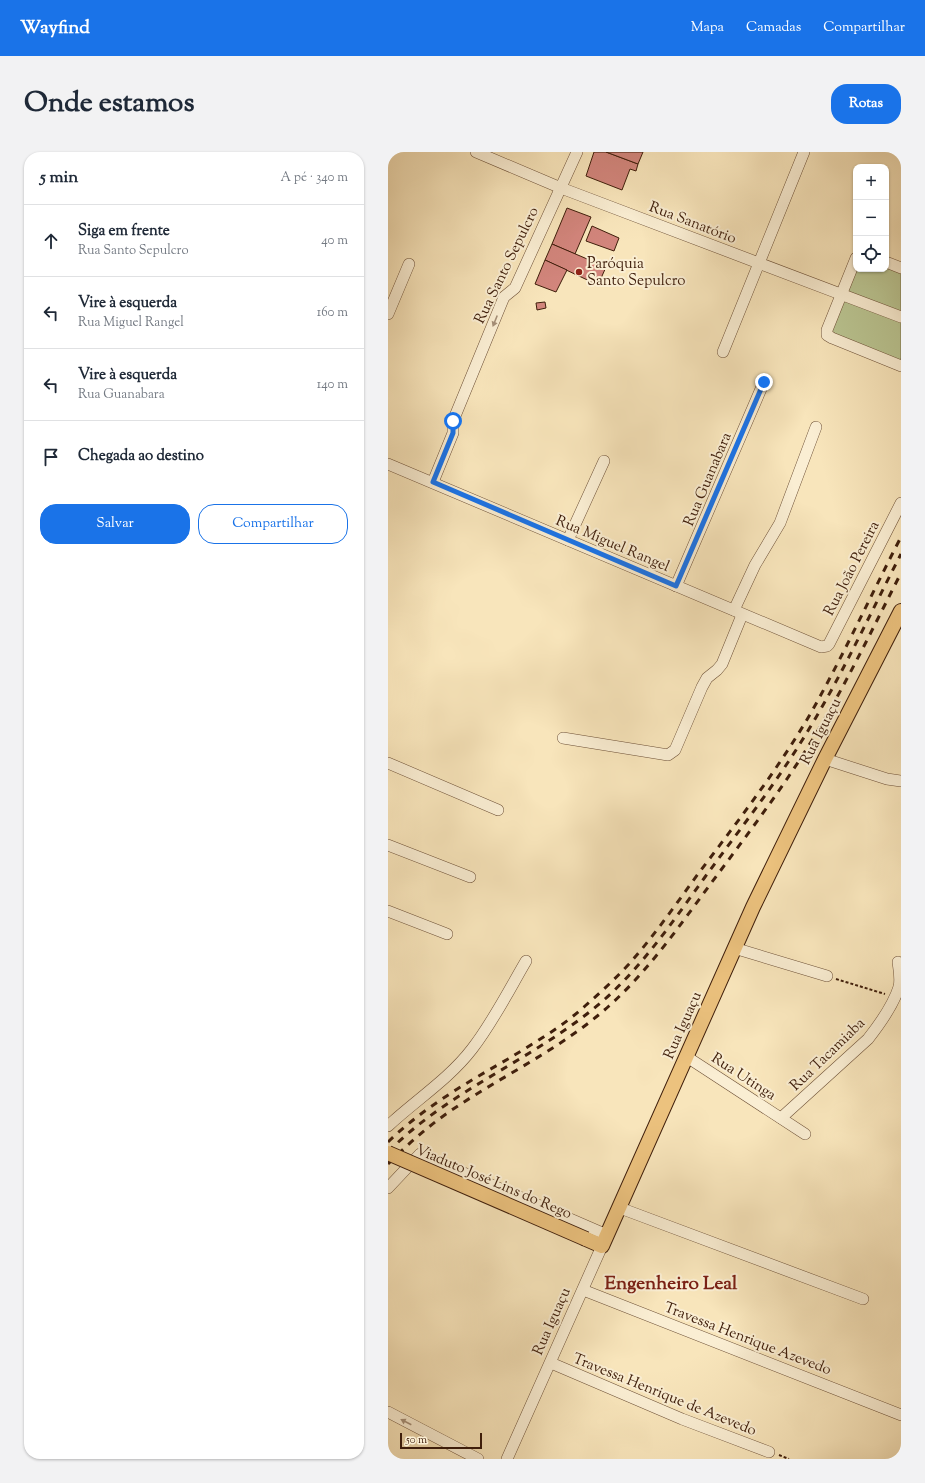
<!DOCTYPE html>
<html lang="pt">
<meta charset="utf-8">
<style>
body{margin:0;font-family:"Sorts Mill Goudy",serif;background:#f2f2f3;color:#1f2937}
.controls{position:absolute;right:12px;top:12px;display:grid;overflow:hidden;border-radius:8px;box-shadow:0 1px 3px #0004}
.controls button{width:36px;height:36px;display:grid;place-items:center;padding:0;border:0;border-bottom:1px solid #e0e1e3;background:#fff;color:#1f2937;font:20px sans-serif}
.scale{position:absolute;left:12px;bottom:10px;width:82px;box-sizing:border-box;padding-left:4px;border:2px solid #3f1e0b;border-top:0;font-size:11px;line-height:14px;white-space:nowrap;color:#3f1e0b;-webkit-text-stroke:3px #faeed3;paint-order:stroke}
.stop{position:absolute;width:12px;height:12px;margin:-9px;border:3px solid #1a73e8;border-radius:50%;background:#fff}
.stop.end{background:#1a73e8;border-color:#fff;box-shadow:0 1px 4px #0008}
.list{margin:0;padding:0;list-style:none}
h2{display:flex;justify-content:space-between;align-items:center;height:52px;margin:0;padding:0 16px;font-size:17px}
h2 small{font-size:13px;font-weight:400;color:#747a83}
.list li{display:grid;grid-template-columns:26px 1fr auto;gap:12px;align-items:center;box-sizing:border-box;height:72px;padding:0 16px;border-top:1px solid #e0e1e3}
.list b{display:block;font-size:15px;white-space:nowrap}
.list p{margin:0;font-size:13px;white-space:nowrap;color:#747a83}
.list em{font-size:13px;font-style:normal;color:#747a83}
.actions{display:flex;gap:8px;padding:12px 16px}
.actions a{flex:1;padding:9px 0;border:1px solid #1a73e8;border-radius:16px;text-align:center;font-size:14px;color:#1a73e8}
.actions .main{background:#1a73e8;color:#fff}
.icon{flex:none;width:22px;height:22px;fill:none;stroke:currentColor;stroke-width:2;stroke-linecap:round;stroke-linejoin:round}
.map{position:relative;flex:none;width:513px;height:1307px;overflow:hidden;border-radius:16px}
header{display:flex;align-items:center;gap:24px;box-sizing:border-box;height:56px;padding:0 20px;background:#1a73e8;color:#fff}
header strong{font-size:19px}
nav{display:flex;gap:22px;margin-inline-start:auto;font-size:14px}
.intro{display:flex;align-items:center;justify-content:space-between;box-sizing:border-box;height:96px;padding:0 24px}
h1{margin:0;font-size:28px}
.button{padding:10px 18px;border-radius:16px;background:#1a73e8;color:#fff;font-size:14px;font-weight:700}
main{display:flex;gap:24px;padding:0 24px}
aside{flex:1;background:#fff;border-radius:16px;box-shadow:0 1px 3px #0004}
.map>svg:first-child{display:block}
</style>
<header>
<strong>Wayfind</strong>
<nav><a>Mapa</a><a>Camadas</a><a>Compartilhar</a></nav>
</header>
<div class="intro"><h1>Onde estamos</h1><a class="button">Rotas</a></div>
<main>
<aside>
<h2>5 min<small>A pé · 340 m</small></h2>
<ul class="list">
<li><svg class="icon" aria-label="ahead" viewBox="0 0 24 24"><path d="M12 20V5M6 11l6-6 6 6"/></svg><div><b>Siga em frente</b><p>Rua Santo Sepulcro</p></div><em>40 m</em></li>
<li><svg class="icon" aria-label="left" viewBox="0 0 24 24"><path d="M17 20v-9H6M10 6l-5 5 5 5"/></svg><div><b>Vire à esquerda</b><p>Rua Miguel Rangel</p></div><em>160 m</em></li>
<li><svg class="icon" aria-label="left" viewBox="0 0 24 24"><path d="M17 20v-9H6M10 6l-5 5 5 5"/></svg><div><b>Vire à esquerda</b><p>Rua Guanabara</p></div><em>140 m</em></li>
<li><svg class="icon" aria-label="arrive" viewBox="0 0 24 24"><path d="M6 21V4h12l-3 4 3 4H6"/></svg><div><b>Chegada ao destino</b></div></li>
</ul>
<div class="actions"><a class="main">Salvar</a><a>Compartilhar</a></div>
</aside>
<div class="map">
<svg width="513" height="1307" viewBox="0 0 513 1307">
<rect width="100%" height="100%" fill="#f8e5bb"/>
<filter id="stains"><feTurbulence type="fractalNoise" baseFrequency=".005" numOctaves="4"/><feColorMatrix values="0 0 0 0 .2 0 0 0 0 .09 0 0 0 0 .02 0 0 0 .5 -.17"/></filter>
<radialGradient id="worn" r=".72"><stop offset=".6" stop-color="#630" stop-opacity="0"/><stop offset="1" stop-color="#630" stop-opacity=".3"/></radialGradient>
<path fill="#bac592" stroke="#7c724e" d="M498,113L513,119V207L510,208L445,182L444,178L469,117H498Z"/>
<g fill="#d2857c" stroke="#3f1e0b">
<path d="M206,0H218L250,12L248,19L242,17L234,38L198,24Z"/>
<path d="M218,0H255L250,12Z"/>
<path d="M179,56L203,65L187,102L164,92Z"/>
<path d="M204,74L231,86L226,99L198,89Z"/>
<path d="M164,92L218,115L210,133L157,108Z"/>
<path d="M157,108L179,118L168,140L147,132Z"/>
<path d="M157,150L158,156L149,158L148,151Z"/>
</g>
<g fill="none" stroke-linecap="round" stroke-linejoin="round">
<defs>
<g id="minor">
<path d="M88,0L173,36L513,165"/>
<path d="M468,106L439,178V183L444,186L513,214"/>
<path d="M498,110L513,116"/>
<path d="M0,162L21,112"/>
<path d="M335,200L416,0"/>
<path d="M0,312L433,495L439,494L441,492L513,351"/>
<path d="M45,330L65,281V269L116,145L127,136L189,0"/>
<path d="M180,388L216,309"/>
<path d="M288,434L376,230"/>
<path d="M346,458L367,413L392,371L428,275"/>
<path d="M175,586L274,602L280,603L287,598L314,535L319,526L329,518L334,512L354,463"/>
<path d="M437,607L499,627L513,629"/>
<path d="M0,611L110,658"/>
<path d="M0,693L82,725"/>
<path d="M0,759L59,782"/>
<path d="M346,796L439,824"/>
<path d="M299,905L417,982"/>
<path d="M393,966L480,887C491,873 506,851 511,835C513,827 511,818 510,810"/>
<path d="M0,974C28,948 61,927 84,897C105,870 121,838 138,809"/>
<path d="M0,1036L32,1002L219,1083"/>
<path d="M232,1056L475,1147"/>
<path d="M195,1138L513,1263"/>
<path d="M163,1211L294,1267L381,1300"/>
<path d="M0,1260L90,1307"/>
<path d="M119,1307L214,1094"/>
</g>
<path id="major" d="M198,1087L214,1094L365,755L437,607L513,459"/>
</defs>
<use href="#minor" stroke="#6d5037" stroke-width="12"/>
<use href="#major" stroke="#3f1e0b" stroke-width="16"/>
<g stroke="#3f1e0b" stroke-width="2" stroke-dasharray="3 2" stroke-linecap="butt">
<path d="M448,827L497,842"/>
<path d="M391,1303L401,1307"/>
</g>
<use href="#minor" stroke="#faeed3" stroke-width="11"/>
<use href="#major" stroke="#ecc27e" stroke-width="14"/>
<g stroke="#3f1e0b" stroke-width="3" stroke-dasharray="7 7" stroke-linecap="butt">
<path d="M0,990C35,956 78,931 120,907C146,891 174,875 197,854C212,841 227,827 241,812C266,784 288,752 310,722C350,669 391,616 424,559C456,502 483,443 513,385"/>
<path d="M0,1000C62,937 150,906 217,847C256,812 286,768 317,725C352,677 390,629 421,577C455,521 483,460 513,402"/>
<path d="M0,1012C18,994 37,977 58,962C111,925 172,898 221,854C260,819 290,776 321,734C356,687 392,640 423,590C456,536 484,478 513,421"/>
</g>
<defs>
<path id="major-bridge" d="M0,1001L198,1087"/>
</defs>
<use href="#major-bridge" stroke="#3f1e0b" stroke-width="16" stroke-linecap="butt"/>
<use href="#major-bridge" stroke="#ecc27e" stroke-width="14"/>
</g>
<defs><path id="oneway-solid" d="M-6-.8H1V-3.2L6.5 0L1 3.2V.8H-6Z"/></defs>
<g fill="#a69079">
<use href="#oneway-solid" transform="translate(107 169) rotate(112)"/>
<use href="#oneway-solid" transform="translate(18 1270) rotate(-153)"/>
</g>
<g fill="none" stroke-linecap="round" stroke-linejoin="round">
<path stroke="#1a73e8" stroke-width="5" d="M65,269V281L45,330L288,434L376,230"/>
</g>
<circle fill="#8f2418" stroke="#faeed3" stroke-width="1.5" cx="191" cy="120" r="4"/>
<g text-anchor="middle" stroke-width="4" stroke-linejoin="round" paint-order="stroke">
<g font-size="15" fill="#3f1e0b" stroke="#faeed3">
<text transform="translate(305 70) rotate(21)" y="5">Rua Sanatório</text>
<text transform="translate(118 113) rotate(-64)" y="5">Rua Santo Sepulcro</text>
<text transform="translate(319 327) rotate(-67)" y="5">Rua Guanabara</text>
<text transform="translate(225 391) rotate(23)" y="5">Rua Miguel Rangel</text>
<text transform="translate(463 416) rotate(-63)" y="5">Rua João Pereira</text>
<text transform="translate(432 579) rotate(-63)" y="5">Rua Iguaçu</text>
<text transform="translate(294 873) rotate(-66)" y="5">Rua Iguaçu</text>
<text transform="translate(439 902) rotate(-44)" y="5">Rua Tacamiaba</text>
<text transform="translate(356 924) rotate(33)" y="5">Rua Utinga</text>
<text transform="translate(106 1029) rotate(23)" y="5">Viaduto José Lins do Rego</text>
<text transform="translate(163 1169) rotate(-66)" y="5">Rua Iguaçu</text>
<text transform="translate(360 1186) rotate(21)" y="5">Travessa Henrique Azevedo</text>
<text transform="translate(277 1242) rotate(22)" y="5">Travessa Henrique de Azevedo</text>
</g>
<g font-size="15" fill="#3f1e0b" stroke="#faeed3" text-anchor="start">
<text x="199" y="116">Paróquia<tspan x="199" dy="17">Santo Sepulcro</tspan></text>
</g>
<g font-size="19" font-weight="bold" fill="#7a1f14" stroke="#faeed3">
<text x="283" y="1137">Engenheiro Leal</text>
</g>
</g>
<rect width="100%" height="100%" filter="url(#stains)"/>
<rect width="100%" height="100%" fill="url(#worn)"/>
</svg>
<div class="controls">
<button>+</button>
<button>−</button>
<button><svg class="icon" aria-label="locate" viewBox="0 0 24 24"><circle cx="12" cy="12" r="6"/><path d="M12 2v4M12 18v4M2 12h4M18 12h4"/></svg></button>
</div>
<div class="scale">50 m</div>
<div class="stop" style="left:65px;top:269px"></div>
<div class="stop end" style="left:376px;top:230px"></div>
</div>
</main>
